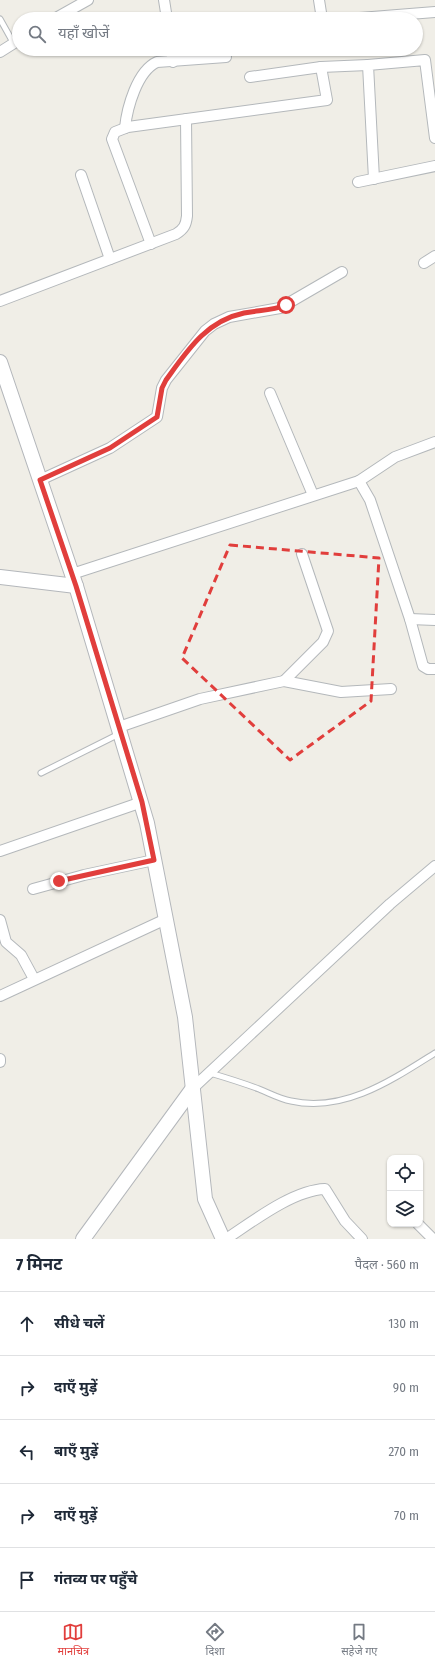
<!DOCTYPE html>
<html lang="hi">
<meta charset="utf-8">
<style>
body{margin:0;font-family:"Fira Sans Condensed","Noto Sans Devanagari",sans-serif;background:#f2f2f3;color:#1f2937}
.controls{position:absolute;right:12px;bottom:12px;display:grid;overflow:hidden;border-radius:8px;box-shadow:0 1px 3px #0004}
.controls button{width:36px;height:36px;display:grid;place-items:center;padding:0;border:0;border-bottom:1px solid #e0e1e3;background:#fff;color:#1f2937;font:20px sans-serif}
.stop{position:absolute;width:12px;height:12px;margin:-9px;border:3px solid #e13e3c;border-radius:50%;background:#fff}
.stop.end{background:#e13e3c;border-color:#fff;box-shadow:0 1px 4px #0008}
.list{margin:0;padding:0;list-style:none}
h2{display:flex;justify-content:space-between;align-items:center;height:52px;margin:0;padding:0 16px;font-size:17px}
h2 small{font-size:13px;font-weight:400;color:#747a83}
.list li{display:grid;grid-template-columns:26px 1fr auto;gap:12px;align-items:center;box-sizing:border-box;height:64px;padding:0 16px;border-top:1px solid #e0e1e3}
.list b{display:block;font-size:15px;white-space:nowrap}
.list em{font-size:13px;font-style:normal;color:#747a83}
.icon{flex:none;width:22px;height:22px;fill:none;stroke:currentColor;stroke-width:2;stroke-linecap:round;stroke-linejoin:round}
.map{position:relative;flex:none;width:435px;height:1239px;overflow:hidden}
.search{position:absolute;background:#fff;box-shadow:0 1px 3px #0004;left:12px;right:12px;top:12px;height:44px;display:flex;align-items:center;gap:10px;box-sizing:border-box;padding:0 14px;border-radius:22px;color:#747a83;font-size:15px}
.sheet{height:372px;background:#fff}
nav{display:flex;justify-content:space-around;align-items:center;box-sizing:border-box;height:56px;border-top:1px solid #e0e1e3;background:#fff;font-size:11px;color:#747a83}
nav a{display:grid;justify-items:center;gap:2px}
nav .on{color:#e13e3c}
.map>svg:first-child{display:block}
</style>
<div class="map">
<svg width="435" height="1239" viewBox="0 0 435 1239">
<rect width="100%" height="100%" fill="#f0eee7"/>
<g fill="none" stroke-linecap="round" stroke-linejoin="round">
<defs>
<g id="lane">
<path d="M0,19L14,44"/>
<path d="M41,773L119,734"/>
<path d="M210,1073C227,1078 243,1083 259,1089C269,1093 280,1099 291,1101C344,1113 392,1080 435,1053"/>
</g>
<g id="street">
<path d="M164,0L167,19"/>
<path d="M319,0L322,19"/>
<path d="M54,19L88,0"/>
<path d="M347,19L435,12"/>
<path d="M171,49L173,62"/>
<path d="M0,52L19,40"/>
<path d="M250,77L321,67L368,65"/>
<path d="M125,128C127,108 137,71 157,62L226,57"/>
<path d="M81,175L110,259"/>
<path d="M374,179L368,65L425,60L435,138"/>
<path d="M358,182L435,166"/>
<path d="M151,244L112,139L115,132L128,127L327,100L321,67"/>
<path d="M424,263L435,256"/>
<path d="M0,301L176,234C184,229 186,225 187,216L186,119"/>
<path d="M270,393L313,495"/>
<path d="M40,480L110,448L157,417L162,388L166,380L205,331L214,324L229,317L280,308L342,272"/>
<path d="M359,481L395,457L435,442"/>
<path d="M72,574L359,481L370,500L410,619L423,666L428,669H435"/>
<path d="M410,619L435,620"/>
<path d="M284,681L323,642L328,631L302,554"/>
<path d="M119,727L200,699L284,681L341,692L391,689"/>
<path d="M0,851L142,802"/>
<path d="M33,889L84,875L154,860"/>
<path d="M0,920L6,942L21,955L34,979"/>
<path d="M0,996L166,919"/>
<path d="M0,1059V1062"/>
<path d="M193,1088L390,904L435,866"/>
<path d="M418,1224L433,1239"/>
<path d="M226,1239C252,1222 293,1190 325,1189L345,1221L362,1239"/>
</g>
<g id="secondary">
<path d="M0,362L76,586L147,823L185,1017L205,1199L223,1239"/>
<path d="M0,577L76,586"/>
<path d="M83,1239L193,1088"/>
</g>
</defs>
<use href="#lane" stroke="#b4b8bb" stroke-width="7"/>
<use href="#street" stroke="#b4b8bb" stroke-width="12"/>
<use href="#secondary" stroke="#b4b7bb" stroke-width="16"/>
<use href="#lane" stroke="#fff" stroke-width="5"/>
<use href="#street" stroke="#fff" stroke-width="10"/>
<use href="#secondary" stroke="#fff" stroke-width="14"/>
</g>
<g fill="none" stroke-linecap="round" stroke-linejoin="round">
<path stroke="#e13e3c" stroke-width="5" d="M59,881L154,860L142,802L76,586L40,480L110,448L157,417L162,388L166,380C187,351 206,321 244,313C258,310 272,311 286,305"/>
</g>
<path fill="none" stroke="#e13e3c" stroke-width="3" stroke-dasharray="8 5" stroke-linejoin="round" d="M230,545L379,558L371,701L290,760L182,658Z"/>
</svg>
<div class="controls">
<button><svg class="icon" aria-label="locate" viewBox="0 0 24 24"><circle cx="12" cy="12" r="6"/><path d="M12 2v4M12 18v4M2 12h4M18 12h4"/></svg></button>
<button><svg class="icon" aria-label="layers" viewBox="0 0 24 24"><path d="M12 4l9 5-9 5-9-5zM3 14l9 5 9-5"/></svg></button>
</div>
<div class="stop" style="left:286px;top:305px"></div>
<div class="stop end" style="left:59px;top:881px"></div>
<div class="search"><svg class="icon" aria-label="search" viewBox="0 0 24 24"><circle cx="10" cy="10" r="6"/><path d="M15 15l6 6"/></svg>यहाँ खोजें</div>
</div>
<section class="sheet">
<h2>7 मिनट<small>पैदल · 560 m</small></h2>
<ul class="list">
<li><svg class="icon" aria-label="ahead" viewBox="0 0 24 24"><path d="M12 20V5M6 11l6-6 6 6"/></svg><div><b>सीधे चलें</b></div><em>130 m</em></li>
<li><svg class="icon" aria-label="right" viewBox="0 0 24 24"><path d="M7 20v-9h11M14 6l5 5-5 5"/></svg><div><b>दाएँ मुड़ें</b></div><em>90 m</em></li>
<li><svg class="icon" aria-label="left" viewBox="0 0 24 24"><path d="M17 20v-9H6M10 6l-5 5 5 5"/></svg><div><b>बाएँ मुड़ें</b></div><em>270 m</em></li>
<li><svg class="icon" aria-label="right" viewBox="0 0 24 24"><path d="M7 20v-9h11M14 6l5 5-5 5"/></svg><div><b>दाएँ मुड़ें</b></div><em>70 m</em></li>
<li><svg class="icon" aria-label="arrive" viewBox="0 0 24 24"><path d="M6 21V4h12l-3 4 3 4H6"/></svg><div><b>गंतव्य पर पहुँचे</b></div></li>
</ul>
</section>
<nav>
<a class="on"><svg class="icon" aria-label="map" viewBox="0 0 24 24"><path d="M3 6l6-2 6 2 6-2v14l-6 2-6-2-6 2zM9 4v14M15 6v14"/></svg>मानचित्र</a>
<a><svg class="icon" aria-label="directions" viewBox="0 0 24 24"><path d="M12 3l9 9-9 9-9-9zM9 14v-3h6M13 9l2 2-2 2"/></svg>दिशा</a>
<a><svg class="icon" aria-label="saved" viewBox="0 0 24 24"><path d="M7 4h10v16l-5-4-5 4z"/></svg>सहेजे गए</a>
</nav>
